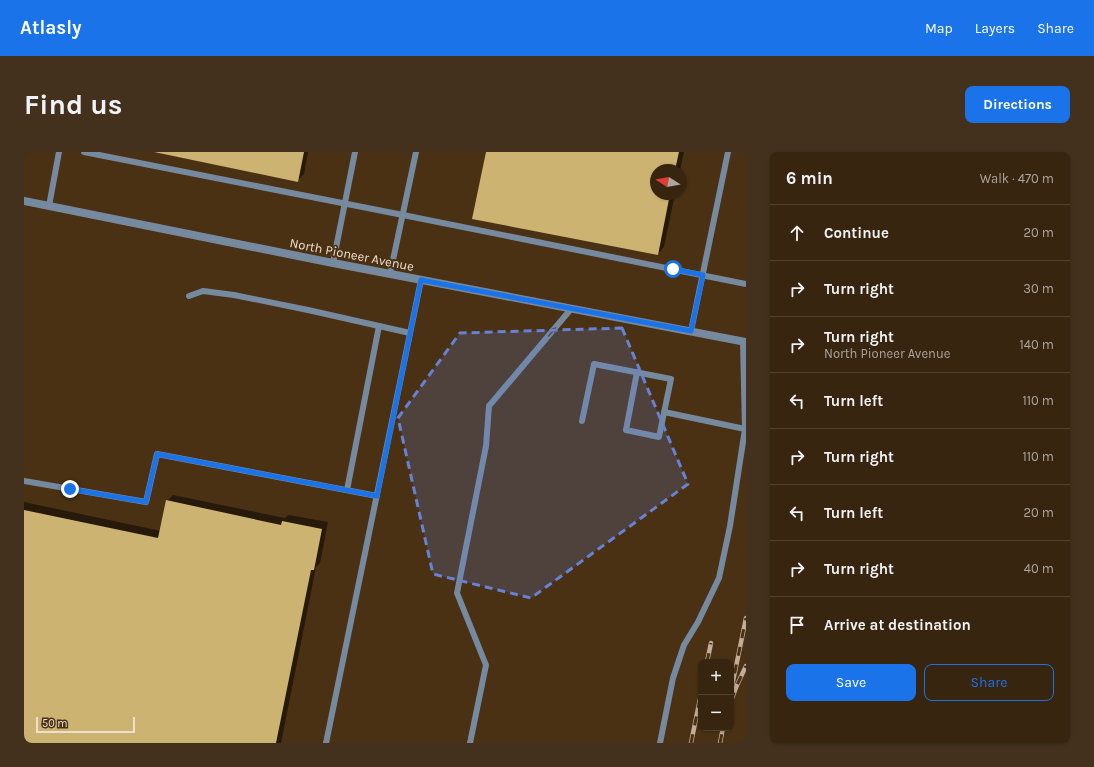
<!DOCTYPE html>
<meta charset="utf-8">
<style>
body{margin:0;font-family:Karla,sans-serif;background:#43311d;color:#f1f3f6}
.controls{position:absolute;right:12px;bottom:12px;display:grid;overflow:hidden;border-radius:8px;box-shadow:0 1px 3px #0004}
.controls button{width:36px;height:36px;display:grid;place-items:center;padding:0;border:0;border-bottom:1px solid #52422f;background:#38250f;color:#f1f3f6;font:20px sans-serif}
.compass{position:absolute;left:626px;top:12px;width:36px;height:36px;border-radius:50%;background:#38250f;box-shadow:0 1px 3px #0004;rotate:281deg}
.scale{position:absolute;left:12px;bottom:10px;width:99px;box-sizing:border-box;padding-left:4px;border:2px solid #efdfcf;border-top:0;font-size:11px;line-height:14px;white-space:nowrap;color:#efdfcf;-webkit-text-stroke:3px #4a3114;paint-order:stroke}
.stop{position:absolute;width:12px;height:12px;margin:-9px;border:3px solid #1a73e8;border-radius:50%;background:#fff}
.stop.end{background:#1a73e8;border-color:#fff;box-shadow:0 1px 4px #0008}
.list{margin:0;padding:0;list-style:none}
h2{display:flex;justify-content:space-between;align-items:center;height:52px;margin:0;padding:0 16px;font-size:17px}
h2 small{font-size:13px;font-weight:400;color:#aba59e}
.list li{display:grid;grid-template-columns:26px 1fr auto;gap:12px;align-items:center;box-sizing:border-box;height:56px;padding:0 16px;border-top:1px solid #52422f}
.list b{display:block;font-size:15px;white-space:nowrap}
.list p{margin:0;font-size:13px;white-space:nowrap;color:#aba59e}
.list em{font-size:13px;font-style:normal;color:#aba59e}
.actions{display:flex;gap:8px;padding:12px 16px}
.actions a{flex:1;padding:9px 0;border:1px solid #1a73e8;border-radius:8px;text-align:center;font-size:14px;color:#1a73e8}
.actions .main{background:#1a73e8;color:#fff}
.icon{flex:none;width:22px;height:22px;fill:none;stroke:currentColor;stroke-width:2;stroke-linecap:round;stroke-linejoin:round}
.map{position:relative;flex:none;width:722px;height:591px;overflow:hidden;border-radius:8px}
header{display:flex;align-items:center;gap:24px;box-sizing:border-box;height:56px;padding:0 20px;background:#1a73e8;color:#fff}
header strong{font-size:19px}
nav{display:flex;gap:22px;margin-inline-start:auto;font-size:14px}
.intro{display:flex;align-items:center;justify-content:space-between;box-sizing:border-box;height:96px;padding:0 24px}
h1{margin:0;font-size:28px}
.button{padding:10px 18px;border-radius:8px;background:#1a73e8;color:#fff;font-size:14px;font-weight:700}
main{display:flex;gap:24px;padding:0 24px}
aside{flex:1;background:#38250f;border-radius:8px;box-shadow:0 1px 3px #0004}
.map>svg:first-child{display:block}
</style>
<header>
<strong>Atlasly</strong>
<nav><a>Map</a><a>Layers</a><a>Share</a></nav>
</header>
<div class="intro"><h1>Find us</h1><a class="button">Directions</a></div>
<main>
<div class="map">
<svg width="722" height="591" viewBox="0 0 722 591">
<rect width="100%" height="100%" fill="#4a3114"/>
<g fill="#0007">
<path d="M131,0H284L280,22L273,29Z"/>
<path d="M463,0H660L656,18H632V42H651L640,95L634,102Z"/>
<path d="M149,343L261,366L265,363L304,370L296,411L292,415L257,591H0V350L137,379L143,349Z"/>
</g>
<g fill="#ccb372">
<path d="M130,0H280L274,30Z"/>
<path d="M462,0H655L651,18H632V42H646L634,103L448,67Z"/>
<path d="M142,348L257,373L258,369L298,377L290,418H287L252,591H0V358L134,386Z"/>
</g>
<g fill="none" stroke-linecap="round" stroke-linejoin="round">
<g stroke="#768a9f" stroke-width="6">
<path d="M60,0L379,63L722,132"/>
<path d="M25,54L35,0"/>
<path d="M309,111L331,0"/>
<path d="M366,122L392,0"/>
<path d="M165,144L179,139L210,143L284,158L386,181"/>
<path d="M667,179L704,0"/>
<path d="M640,260L721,277"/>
<path d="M558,269L570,212L647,227L635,285L602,278L613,220"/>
<path d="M0,329L122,350L133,302L353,344"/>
<path d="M323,338L355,174"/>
<path d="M302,591L397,128"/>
<path d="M446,591L462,513L433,441L462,294L465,254L547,157"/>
<path d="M636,591L649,526L660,493L674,470L695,426L706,374L721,277L719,189"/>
</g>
<path stroke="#768a9f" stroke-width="8" d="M0,49L309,111L722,190"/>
<defs>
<g id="rail">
<path d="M683,510L687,491"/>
<path d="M707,539L722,466"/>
<path d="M707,549L713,533L722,514"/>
<path d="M667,591L677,542"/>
<path d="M696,591L699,576"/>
</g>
</defs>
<use href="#rail" stroke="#c0ad9a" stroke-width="4.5"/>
<use href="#rail" stroke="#4a3114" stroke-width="3" stroke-dasharray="9" stroke-linecap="butt"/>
</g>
<defs><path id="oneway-solid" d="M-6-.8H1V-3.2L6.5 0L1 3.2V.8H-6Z"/></defs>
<use fill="#534330" href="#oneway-solid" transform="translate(528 180) rotate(-50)"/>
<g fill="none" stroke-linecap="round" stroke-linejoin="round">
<path stroke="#1a73e8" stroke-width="5" d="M46,337L122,350L133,302L353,344L397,128L667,179L679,123L649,117"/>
</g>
<path fill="#6681d5" fill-opacity="0.2" stroke="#6681d5" stroke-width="3" stroke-dasharray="8 5" stroke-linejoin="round" d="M598,176L664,332L507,446L409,422L374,266L436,181Z"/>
<g text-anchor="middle" stroke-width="4" stroke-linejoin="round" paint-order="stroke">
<g font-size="13" fill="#efdfcf" stroke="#4a3114">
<text transform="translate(328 102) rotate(11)" y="5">North Pioneer Avenue</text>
</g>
</g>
</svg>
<div class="controls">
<button>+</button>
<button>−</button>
</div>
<svg class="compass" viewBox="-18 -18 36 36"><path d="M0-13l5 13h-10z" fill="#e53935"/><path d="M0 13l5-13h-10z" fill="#aba59e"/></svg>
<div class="scale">50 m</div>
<div class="stop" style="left:649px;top:117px"></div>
<div class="stop end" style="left:46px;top:337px"></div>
</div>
<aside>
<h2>6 min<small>Walk · 470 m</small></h2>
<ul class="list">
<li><svg class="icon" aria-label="ahead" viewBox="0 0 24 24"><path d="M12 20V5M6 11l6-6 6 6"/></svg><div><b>Continue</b></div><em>20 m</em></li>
<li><svg class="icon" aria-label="right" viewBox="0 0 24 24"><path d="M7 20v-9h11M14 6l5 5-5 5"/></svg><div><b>Turn right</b></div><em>30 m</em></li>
<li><svg class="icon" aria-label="right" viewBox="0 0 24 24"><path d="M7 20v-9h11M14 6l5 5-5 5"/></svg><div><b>Turn right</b><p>North Pioneer Avenue</p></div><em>140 m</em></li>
<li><svg class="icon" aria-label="left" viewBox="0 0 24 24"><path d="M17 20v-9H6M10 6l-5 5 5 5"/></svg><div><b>Turn left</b></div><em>110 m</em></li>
<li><svg class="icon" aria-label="right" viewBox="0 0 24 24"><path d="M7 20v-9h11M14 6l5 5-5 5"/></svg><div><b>Turn right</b></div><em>110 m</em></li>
<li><svg class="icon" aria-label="left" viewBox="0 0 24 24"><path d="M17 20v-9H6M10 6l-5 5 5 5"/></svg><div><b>Turn left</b></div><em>20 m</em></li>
<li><svg class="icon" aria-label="right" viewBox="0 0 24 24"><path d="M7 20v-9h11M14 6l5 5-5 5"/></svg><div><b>Turn right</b></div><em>40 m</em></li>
<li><svg class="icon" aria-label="arrive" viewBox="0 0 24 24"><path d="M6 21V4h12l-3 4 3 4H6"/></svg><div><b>Arrive at destination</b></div></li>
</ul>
<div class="actions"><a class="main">Save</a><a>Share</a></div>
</aside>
</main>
